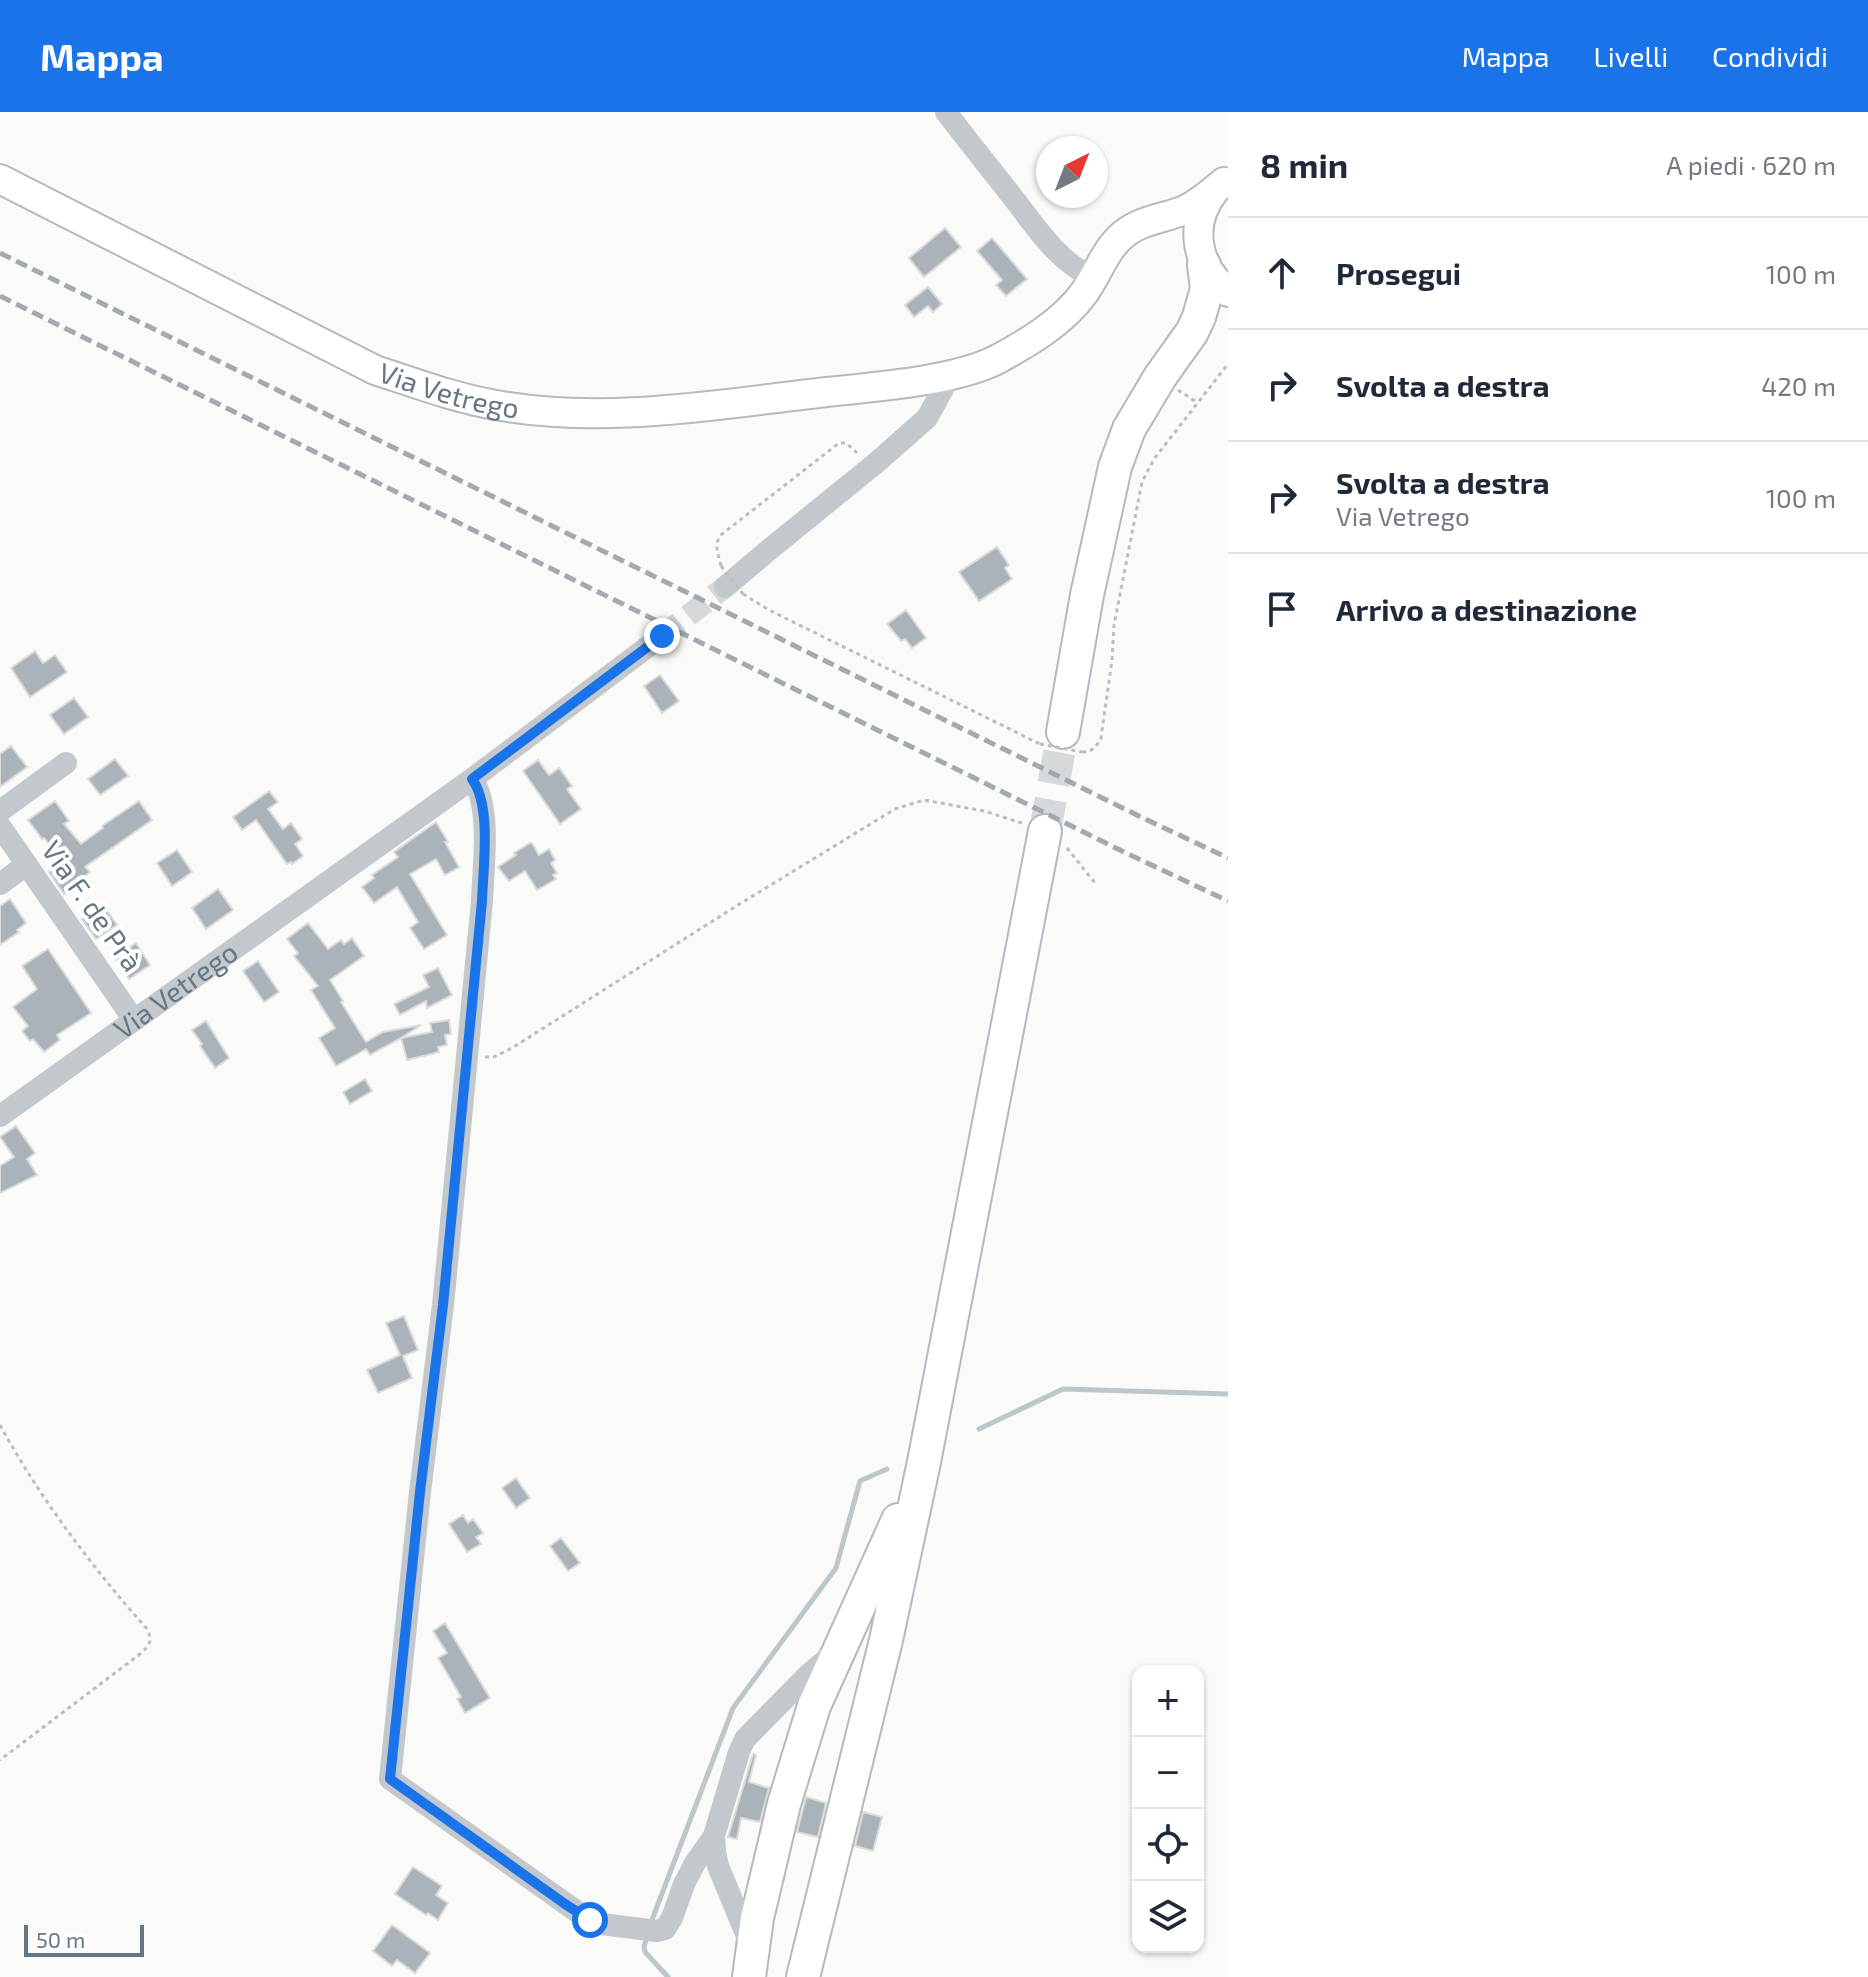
<!DOCTYPE html>
<html lang="it">
<meta charset="utf-8">
<style>
body{margin:0;font-family:"Exo 2",sans-serif;background:#f6f6f7;color:#1f2937}
.controls{position:absolute;right:24px;bottom:24px;display:grid;overflow:hidden;border-radius:16px;box-shadow:0 2px 6px #0004}
.controls button{width:72px;height:72px;display:grid;place-items:center;padding:0;border:0;border-bottom:2px solid #e0e1e3;background:#fff;color:#1f2937;font:40px sans-serif}
.compass{position:absolute;left:1036px;top:24px;width:72px;height:72px;border-radius:50%;background:#fff;box-shadow:0 2px 6px #0004;rotate:42deg}
.scale{position:absolute;left:24px;bottom:20px;width:120px;box-sizing:border-box;padding-left:8px;border:4px solid #657683;border-top:0;font-size:22px;line-height:28px;white-space:nowrap;color:#657683;-webkit-text-stroke:6px #fff;paint-order:stroke}
.stop{position:absolute;width:24px;height:24px;margin:-18px;border:6px solid #1a73e8;border-radius:50%;background:#fff}
.stop.end{background:#1a73e8;border-color:#fff;box-shadow:0 2px 8px #0008}
.list{margin:0;padding:0;list-style:none}
h2{display:flex;justify-content:space-between;align-items:center;height:104px;margin:0;padding:0 32px;font-size:34px}
h2 small{font-size:26px;font-weight:400;color:#747a83}
.list li{display:grid;grid-template-columns:52px 1fr auto;gap:24px;align-items:center;box-sizing:border-box;height:112px;padding:0 32px;border-top:2px solid #e0e1e3}
.list b{display:block;font-size:30px;white-space:nowrap}
.list p{margin:0;font-size:26px;white-space:nowrap;color:#747a83}
.list em{font-size:26px;font-style:normal;color:#747a83}
.icon{flex:none;width:44px;height:44px;fill:none;stroke:currentColor;stroke-width:2;stroke-linecap:round;stroke-linejoin:round}
.map{position:relative;flex:none;width:1228px;height:1865px;overflow:hidden}
header{display:flex;align-items:center;gap:48px;box-sizing:border-box;height:112px;padding:0 40px;background:#1a73e8;color:#fff}
header strong{font-size:38px}
nav{display:flex;gap:44px;margin-inline-start:auto;font-size:28px}
main{display:flex}
aside{flex:1;background:#fff}
.map>svg:first-child{display:block}
</style>
<header>
<strong>Mappa</strong>
<nav><a>Mappa</a><a>Livelli</a><a>Condividi</a></nav>
</header>
<main>
<div class="map">
<svg width="1228" height="1865" viewBox="0 0 1228 1865">
<rect width="100%" height="100%" fill="#fafaf8"/>
<g fill="none" stroke-linecap="round" stroke-linejoin="round">
<g stroke="#bbc7cb" stroke-width="5">
<path d="M979,1317L1063,1277L1228,1282"/>
<path d="M650,1813L733,1596L836,1456L860,1369L887,1357"/>
<path d="M648,1823L644,1834L645,1840L668,1865"/>
</g>
</g>
<g fill="#aab3b9" stroke="#dcdcda" stroke-width="2">
<path d="M945,116L961,135L924,165L909,146Z"/>
<path d="M992,126L1027,167L1006,184L996,173L1002,168L977,139Z"/>
<path d="M928,175L942,192L933,200L928,194L914,205L905,193Z"/>
<path d="M997,435L1009,453L1005,456L1012,467L979,489L959,460Z"/>
<path d="M906,498L926,526L912,536L905,527L901,529L887,512Z"/>
<path d="M35,539L43,551L55,543L67,560L30,585L11,556Z"/>
<path d="M660,563L679,589L662,601L644,574Z"/>
<path d="M74,586L88,605L64,622L50,603Z"/>
<path d="M11,634L27,655L0,675V642Z"/>
<path d="M115,647L128,664L100,683L88,667Z"/>
<path d="M538,648L549,663L559,656L572,674L567,677L581,697L560,712L523,659Z"/>
<path d="M269,679L278,690L268,697L283,717L291,711L302,727L295,732L303,744L292,752L291,750L287,752L256,708L242,718L233,705Z"/>
<path d="M55,689L69,709L64,712L81,732L103,716L102,714L139,689L152,708L85,755L90,760L64,782L49,760L62,748L44,726L42,727L28,708Z"/>
<path d="M436,710L448,730H445L459,755L445,763L436,747L410,762L447,823L424,837L410,816L418,810L397,775L374,791L362,775L374,766L372,763L398,745L394,740Z"/>
<path d="M530,731H532L539,743L549,737L555,748L551,751L557,761L553,763L556,767L537,778L525,759L509,769L498,755L516,743L514,741Z"/>
<path d="M177,738L192,760L172,774L157,751Z"/>
<path d="M218,777L233,798L206,817L192,796Z"/>
<path d="M10,787L26,811L17,818L19,820L0,833V794Z"/>
<path d="M103,793L117,813L96,827L82,807Z"/>
<path d="M308,811L328,837L341,828L344,832L352,826L364,844L330,868L343,889L341,890L366,930L383,920L421,913L401,926L432,920L430,911L449,908L451,922L445,923L447,933L438,935L439,940L407,948L401,926L370,943L366,937L336,954L319,926L335,916L311,878L318,874L294,844L298,841L287,827Z"/>
<path d="M136,831L150,853L129,867L115,846Z"/>
<path d="M48,837L91,901L57,923L60,928L44,940L33,927L30,929L22,919L28,914L13,895L37,877L22,854Z"/>
<path d="M258,849L279,880L264,890L243,859Z"/>
<path d="M438,856L452,883L427,896L426,889L400,903L394,892L429,875L423,863Z"/>
<path d="M206,909L229,946L215,956L200,934L202,932L192,918Z"/>
<path d="M365,967L372,979L350,992L343,980Z"/>
<path d="M16,1014L35,1041L27,1047L37,1063L0,1081V1054L14,1045L0,1025Z"/>
<path d="M404,1204L418,1238L403,1244L412,1266L378,1281L367,1258L400,1243L386,1211Z"/>
<path d="M516,1366L530,1386L516,1396L502,1376Z"/>
<path d="M463,1403L468,1411L473,1407L483,1421L476,1425L481,1432L467,1440L449,1412Z"/>
<path d="M561,1426L580,1451L568,1459L550,1434Z"/>
<path d="M445,1511L490,1586L465,1601L457,1587L461,1585L438,1546L447,1541L433,1519Z"/>
<path d="M753,1642L756,1643L749,1670L769,1676L760,1710L741,1706L737,1727L728,1725Z"/>
<path d="M806,1685L826,1691L818,1725L797,1720Z"/>
<path d="M863,1700L882,1705L873,1739L855,1734Z"/>
<path d="M413,1755L442,1774L436,1783L448,1791L438,1808L428,1801L426,1803L395,1782Z"/>
<path d="M392,1813L430,1841L415,1861L397,1848L392,1854L373,1839Z"/>
</g>
<g fill="none" stroke-linecap="round" stroke-linejoin="round">
<path stroke="#d5d9db" stroke-width="22" stroke-dasharray="22 11" stroke-linecap="butt" d="M662,524L725,475"/>
<path stroke="#d5d9db" stroke-width="32" stroke-dasharray="32 16" stroke-linecap="butt" d="M1045,719L1063,620"/>
<defs>
<g id="major">
<path id="s2" d="M0,67L375,258C415,271 455,286 496,293C606,313 718,292 827,280C875,275 956,269 998,247C1029,230 1063,210 1084,181C1098,162 1105,137 1124,122C1141,108 1165,106 1185,98C1200,91 1212,80 1224,70"/>
<path d="M1215,78C1188,111 1195,154 1228,180"/>
</g>
<g id="highway">
<path d="M1063,620L1087,483L1115,355L1129,317L1160,265L1192,220L1199,205L1207,177L1204,153"/>
<path d="M749,1865L757,1806L784,1692L814,1594L898,1408"/>
<path d="M803,1865L886,1528L924,1350L1045,719"/>
</g>
</defs>
<use href="#major" stroke="#b5babe" stroke-width="32"/>
<use href="#highway" stroke="#b4b9bd" stroke-width="36"/>
<g stroke="#bbbfc2" stroke-width="3" stroke-dasharray="4 4" stroke-linecap="butt">
<path d="M1178,278L1198,291"/>
<path d="M721,454C718,441 713,432 722,422L839,331H846L856,340V345"/>
<path d="M743,482L769,498L1040,632"/>
<path d="M1082,640C1093,640 1096,635 1101,626L1112,548L1114,513L1142,370L1154,347L1228,252"/>
<path d="M1067,736L1095,771"/>
<path d="M485,945H494L512,936L738,793L895,697L924,688L984,699L1022,711"/>
<path d="M0,1313C40,1386 91,1454 147,1517C153,1529 150,1533 140,1542L0,1648"/>
</g>
<g stroke="#c3c8cc" stroke-width="22">
<path d="M946,0C967,28 989,55 1011,83C1034,112 1058,151 1093,165"/>
<path d="M725,475L770,437L876,351L927,306L943,277V264"/>
<path d="M472,667C492,694 483,756 482,789L443,1193L420,1380L390,1667L579,1801L602,1812L657,1819L665,1817L672,1806L684,1772L695,1751L714,1724"/>
<path d="M0,699L66,651"/>
<path d="M0,714L134,908"/>
<path d="M0,772L26,753"/>
<path id="s1" d="M0,1004L472,667L662,524"/>
<path d="M751,1834L718,1754L715,1740L714,1724L739,1640L745,1627L809,1562L833,1542"/>
</g>
<use href="#major" stroke="#fff" stroke-width="28"/>
<use href="#highway" stroke="#fff" stroke-width="32"/>
<g stroke="#a2aab0" stroke-width="5" stroke-dasharray="12 6" stroke-linecap="butt">
<path d="M0,141L1143,706L1228,746"/>
<path d="M0,184L1126,741L1228,789"/>
</g>
<g stroke="#bbbfc2" stroke-width="3" stroke-dasharray="4 4" stroke-linecap="butt">
<path d="M721,454L743,482"/>
<path d="M1040,632L1082,640"/>
</g>
</g>
<g fill="none" stroke-linecap="round" stroke-linejoin="round">
<path stroke="#1a73e8" stroke-width="10" d="M590,1808L565,1792L390,1667L420,1380L443,1193L482,789C483,756 492,694 472,667L662,524"/>
</g>
<g text-anchor="middle" stroke-width="8" stroke-linejoin="round" paint-order="stroke">
<g font-size="28" fill="#657683" stroke="#fff">
<text dy="10" stroke="none"><textPath href="#s2" startOffset="498">Via Vetrego</textPath></text>
<text transform="translate(92 794) rotate(55)" y="10">Via F. de Prà</text>
<text dy="10" stroke="none"><textPath href="#s1" startOffset="216">Via Vetrego</textPath></text>
</g>
</g>
</svg>
<div class="controls">
<button>+</button>
<button>−</button>
<button><svg class="icon" aria-label="locate" viewBox="0 0 24 24"><circle cx="12" cy="12" r="6"/><path d="M12 2v4M12 18v4M2 12h4M18 12h4"/></svg></button>
<button><svg class="icon" aria-label="layers" viewBox="0 0 24 24"><path d="M12 4l9 5-9 5-9-5zM3 14l9 5 9-5"/></svg></button>
</div>
<svg class="compass" viewBox="-18 -18 36 36"><path d="M0-13l5 13h-10z" fill="#e53935"/><path d="M0 13l5-13h-10z" fill="#747a83"/></svg>
<div class="scale">50 m</div>
<div class="stop" style="left:590px;top:1808px"></div>
<div class="stop end" style="left:662px;top:524px"></div>
</div>
<aside>
<h2>8 min<small>A piedi · 620 m</small></h2>
<ul class="list">
<li><svg class="icon" aria-label="ahead" viewBox="0 0 24 24"><path d="M12 20V5M6 11l6-6 6 6"/></svg><div><b>Prosegui</b></div><em>100 m</em></li>
<li><svg class="icon" aria-label="right" viewBox="0 0 24 24"><path d="M7 20v-9h11M14 6l5 5-5 5"/></svg><div><b>Svolta a destra</b></div><em>420 m</em></li>
<li><svg class="icon" aria-label="right" viewBox="0 0 24 24"><path d="M7 20v-9h11M14 6l5 5-5 5"/></svg><div><b>Svolta a destra</b><p>Via Vetrego</p></div><em>100 m</em></li>
<li><svg class="icon" aria-label="arrive" viewBox="0 0 24 24"><path d="M6 21V4h12l-3 4 3 4H6"/></svg><div><b>Arrivo a destinazione</b></div></li>
</ul>
</aside>
</main>
